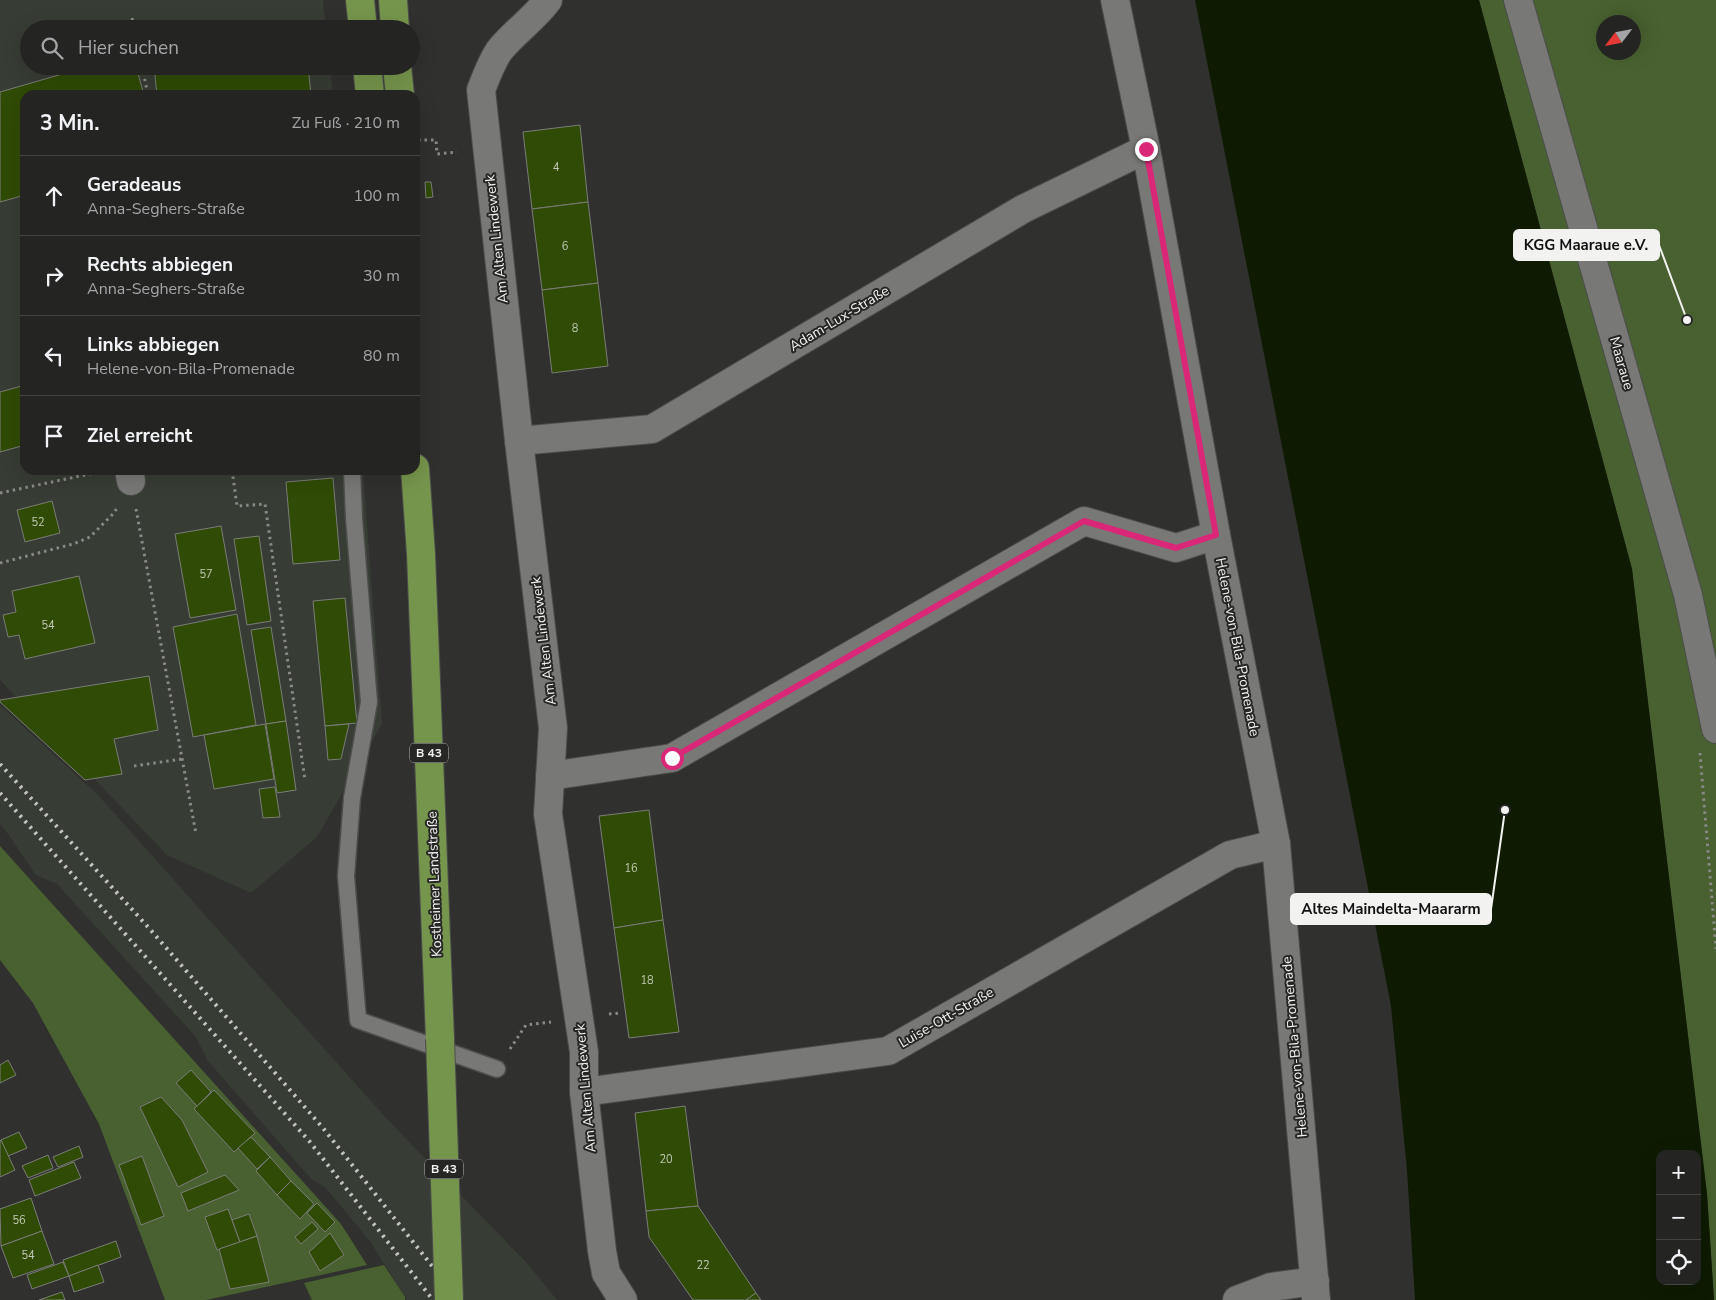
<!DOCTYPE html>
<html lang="de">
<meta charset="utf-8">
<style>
body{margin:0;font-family:"Nunito Sans",sans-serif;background:#2c2d2b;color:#f1f3f6}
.controls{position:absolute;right:15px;bottom:15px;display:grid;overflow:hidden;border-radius:10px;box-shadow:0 5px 20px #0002}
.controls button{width:45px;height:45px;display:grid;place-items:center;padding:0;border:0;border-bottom:1px solid #414241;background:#242523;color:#f1f3f6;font:25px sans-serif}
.compass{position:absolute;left:1596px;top:15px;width:45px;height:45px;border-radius:50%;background:#242523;box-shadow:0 5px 20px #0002;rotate:238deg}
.stop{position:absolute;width:15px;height:15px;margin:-11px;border:4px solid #db2777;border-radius:50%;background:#fff}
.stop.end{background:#db2777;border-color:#fff;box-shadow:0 1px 5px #0008}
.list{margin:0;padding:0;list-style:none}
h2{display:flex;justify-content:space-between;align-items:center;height:65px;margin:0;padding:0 20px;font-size:21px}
h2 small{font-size:16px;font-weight:400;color:#a3a5a6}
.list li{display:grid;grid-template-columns:32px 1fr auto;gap:15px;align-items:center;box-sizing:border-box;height:80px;padding:0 20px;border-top:1px solid #414241}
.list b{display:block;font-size:19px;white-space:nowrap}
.list p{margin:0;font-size:16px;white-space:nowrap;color:#a3a5a6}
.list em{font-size:16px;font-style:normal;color:#a3a5a6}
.icon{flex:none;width:28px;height:28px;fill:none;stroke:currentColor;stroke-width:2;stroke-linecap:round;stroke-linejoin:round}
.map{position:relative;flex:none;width:1716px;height:1300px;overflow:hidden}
.search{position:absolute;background:#242523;box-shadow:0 5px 20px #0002;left:20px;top:20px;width:400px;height:55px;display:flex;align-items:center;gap:12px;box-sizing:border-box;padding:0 18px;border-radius:28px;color:#a3a5a6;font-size:19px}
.panel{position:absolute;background:#242523;box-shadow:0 5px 20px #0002;left:20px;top:90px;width:400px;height:385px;border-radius:15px}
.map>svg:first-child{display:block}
</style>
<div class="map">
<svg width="1716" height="1300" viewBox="0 0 1716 1300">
<rect width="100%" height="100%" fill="#30312f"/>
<g fill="#373c34">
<path d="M0,0H323L326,29H29V66H330L333,95H25V470H363L382,724L317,837L251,893L167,855L0,680Z"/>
<path d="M0,705L99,796L386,1118L527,1263L557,1300H407L369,1240L325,1187L311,1179L208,1061L196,1037L57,884L36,875L8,834L0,824Z"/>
</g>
<g fill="#496130" fill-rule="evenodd">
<path d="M1479,0H1716V1300H1714L1707,1194L1632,569ZM1604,22H1634V52H1604Z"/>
<path d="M0,846L341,1224L367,1265L206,1300H165L99,1124L33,1003L0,960Z"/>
<path d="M384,1265L405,1297V1300H312L304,1283Z"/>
</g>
<path fill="#0e1a02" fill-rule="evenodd" d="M1195,0H1479L1632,569L1707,1194L1714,1300H1415L1407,1170L1391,1006ZM1660,1154H1697V1281H1660Z"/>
<g fill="#304b05" stroke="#7a7c79">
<path d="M304,26V29H286Z"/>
<path d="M90,66H136L144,95H25V195L0,202V92Z"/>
<path d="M154,66H308L311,95H157Z"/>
<path d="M580,125L588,202L532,209L523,132Z"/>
<path d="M425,182H431L433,197L426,198Z"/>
<path d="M588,202L598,283L542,290L532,209Z"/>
<path d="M598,283L608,366L552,373L542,290Z"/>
<path d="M25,385V445L0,452V392Z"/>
<path d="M333,478L340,560L293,564L286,482Z"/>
<path d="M52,501L60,533L25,542L17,510Z"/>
<path d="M221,526L236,610L190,618L175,534Z"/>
<path d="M259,536L271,621L247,625L234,539Z"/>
<path d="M79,576L95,643L25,659L19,635L8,637L3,615L16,612L12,591Z"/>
<path d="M345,598L357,723L325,726L313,601Z"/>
<path d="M237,614L256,725L193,737L173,627Z"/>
<path d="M271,627L286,721L266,724L251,630Z"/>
<path d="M149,676L158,730L114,739L122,774L85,780L0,702V700Z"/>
<path d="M286,721L296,790L277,793L266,724Z"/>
<path d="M265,724L274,779L214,789L204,735Z"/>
<path d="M349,724L341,759L328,760L325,726Z"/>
<path d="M275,787L280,817L263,818L259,789Z"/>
<path d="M649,810L663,920L614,928L599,816Z"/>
<path d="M663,920L679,1032L629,1038L614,928Z"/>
<path d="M8,1060L16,1075L0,1083V1065Z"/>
<path d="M191,1070L211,1092L197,1106L176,1083Z"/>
<path d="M214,1090L255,1133L234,1152L194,1109Z"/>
<path d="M161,1097L182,1120L208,1172L178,1187L140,1107Z"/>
<path d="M685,1106L698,1206L646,1211L635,1113Z"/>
<path d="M19,1132L27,1148L8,1156L1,1140Z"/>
<path d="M251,1137L270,1157L257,1169L238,1148Z"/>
<path d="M1,1140L15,1170L0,1177V1141Z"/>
<path d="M79,1146L83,1157L58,1167L53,1157Z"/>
<path d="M48,1155L53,1168L28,1178L22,1166Z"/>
<path d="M142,1156L164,1216L141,1225L119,1165Z"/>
<path d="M270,1157L291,1181L277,1195L256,1171Z"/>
<path d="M74,1162L81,1178L35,1196L29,1180Z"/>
<path d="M225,1175L239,1190L188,1211L181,1193Z"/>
<path d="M291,1181L314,1204L300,1219L277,1195Z"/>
<path d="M31,1198L42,1231L1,1246L0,1209Z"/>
<path d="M317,1203L335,1222L325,1232L307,1213Z"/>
<path d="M698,1206L756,1293L746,1300H693L649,1237L646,1211Z"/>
<path d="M228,1209L240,1242L217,1250L205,1217Z"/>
<path d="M249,1214L257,1236L240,1242L232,1220Z"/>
<path d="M312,1222L318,1229L301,1244L295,1237Z"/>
<path d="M42,1231L54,1264L13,1278L1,1246Z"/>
<path d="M330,1233L344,1255L320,1271L309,1252Z"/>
<path d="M257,1236L269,1282L230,1289L219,1249Z"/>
<path d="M116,1241L121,1257L69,1276L63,1260Z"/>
<path d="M63,1262L69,1276L32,1289L27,1275Z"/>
<path d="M98,1265L104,1282L74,1292L69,1276Z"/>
<path d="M62,1292L65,1300H39Z"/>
<path d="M756,1293L761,1300H746Z"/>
</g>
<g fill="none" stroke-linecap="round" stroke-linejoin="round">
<defs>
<path id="service" d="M352,470L354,518L369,702L352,798L346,876L358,1020L497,1069"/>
<g id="minor">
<path d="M548,0C533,20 513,33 499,51C491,63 486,77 481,90L519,441L553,728L548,814L584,1052V1092L602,1251L606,1273L623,1300"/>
<path d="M1115,0L1146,149L1216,535L1276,844L1316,1300"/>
<path d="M1518,0L1688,595L1716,729"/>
<path d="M519,441L652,429L1023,209L1146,149"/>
<path d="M129,470L131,481"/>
<path d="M550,776L672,758L1084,521L1176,548L1216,535"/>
<path d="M584,1092L888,1051L1230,855L1276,844"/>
<path d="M1237,1300L1271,1287L1315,1281"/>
</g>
<g id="primary">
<path d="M360,0L363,29"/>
<path d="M393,0L395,29"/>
<path d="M367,66L370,95"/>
<path d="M397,66L400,95"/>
<path d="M415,468L421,554L440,1039"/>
</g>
</defs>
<use href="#service" stroke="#4c4d4b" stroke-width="19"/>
<use href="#minor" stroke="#4c4d4b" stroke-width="30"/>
<use href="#primary" stroke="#4c4d4b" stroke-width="30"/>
<g stroke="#898a88" stroke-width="3" stroke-dasharray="2.5 4" stroke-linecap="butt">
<path d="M132,18L134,29"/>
<path d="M142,66L148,95"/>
<path d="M418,140H436L437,154L457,152"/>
<path d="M232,470L237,506L265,504L305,780"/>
<path d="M0,493L99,472"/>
<path d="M136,509L196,834"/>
<path d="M0,563L73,544L90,537L114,513L118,506"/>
<path d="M1700,753L1716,949"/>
<path d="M134,766L182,759"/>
<path d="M609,1014L620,1013"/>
<path d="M510,1049L526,1025L551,1022"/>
</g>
<use href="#service" stroke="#787976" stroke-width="16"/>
<use href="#minor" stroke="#787976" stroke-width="28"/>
<use href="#primary" stroke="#76954c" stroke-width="28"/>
<g stroke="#c3c4c2" stroke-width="4" stroke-dasharray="2.5 5" stroke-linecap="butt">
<path d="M0,764L148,927L323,1128L459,1300"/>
<path d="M0,793L310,1142L433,1300"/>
</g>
<defs>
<path id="primary-bridge" d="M440,1039L449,1300"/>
</defs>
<use href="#primary-bridge" stroke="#4c4d4b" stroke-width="30" stroke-linecap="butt"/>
<use href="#primary-bridge" stroke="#76954c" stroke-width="28"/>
</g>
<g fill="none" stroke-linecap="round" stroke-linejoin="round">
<path stroke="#db2777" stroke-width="6" d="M672,758L1084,521L1176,548L1216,535L1146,149"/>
</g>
<g text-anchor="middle" stroke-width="4" stroke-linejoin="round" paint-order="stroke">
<g font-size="11" fill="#c2c9b6">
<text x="556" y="171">4</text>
<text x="565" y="250">6</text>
<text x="575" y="332">8</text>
<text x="38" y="526">52</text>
<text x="206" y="578">57</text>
<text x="48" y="629">54</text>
<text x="631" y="872">16</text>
<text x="647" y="984">18</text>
<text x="666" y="1163">20</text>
<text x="19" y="1224">56</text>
<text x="28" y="1259">54</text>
<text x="703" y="1269">22</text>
</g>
<g fill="#262725" stroke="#b5b6b4" stroke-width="1">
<rect x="410" y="743.5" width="38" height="19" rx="4"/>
<rect x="425" y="1159.5" width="38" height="19" rx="4"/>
</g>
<g font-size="12" font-weight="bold" fill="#f2f3f1">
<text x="429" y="757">B 43</text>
<text x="444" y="1173">B 43</text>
</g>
<g font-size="14" fill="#f2f3f1" stroke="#262725">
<text transform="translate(496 239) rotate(-96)" y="5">Am Alten Lindewerk</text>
<text transform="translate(839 318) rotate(-31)" y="5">Adam-Lux-Straße</text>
<text transform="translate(1622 363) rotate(74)" y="5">Maaraue</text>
<text transform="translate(543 641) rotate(-97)" y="5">Am Alten Lindewerk</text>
<text transform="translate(1238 647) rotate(79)" y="5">Helene-von-Bila-Promenade</text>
<text transform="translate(434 884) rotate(-92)" y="5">Kostheimer Landstraße</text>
<text transform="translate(946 1017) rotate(-30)" y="5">Luise-Ott-Straße</text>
<text transform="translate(1294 1047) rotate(-95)" y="5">Helene-von-Bila-Promenade</text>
<text transform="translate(585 1088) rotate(-95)" y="5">Am Alten Lindewerk</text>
</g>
</g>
<path fill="none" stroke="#f2f3f1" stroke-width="2" d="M1687 320L1659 245M1505 810L1491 909"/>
<g fill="#f2f3f1" stroke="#262725" stroke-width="2">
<circle cx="1687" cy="320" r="5"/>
<circle cx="1505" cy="810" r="5"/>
</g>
<g fill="#f2f3f1" stroke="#f2f3f1" stroke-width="2">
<rect x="1514" y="230" width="145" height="30" rx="5"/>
<rect x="1291" y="894" width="200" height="30" rx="5"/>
</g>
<g font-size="15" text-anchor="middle" font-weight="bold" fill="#111">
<text x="1586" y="250">KGG Maaraue e.V.</text>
<text x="1391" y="914">Altes Maindelta-Maararm</text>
</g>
</svg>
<div class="controls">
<button>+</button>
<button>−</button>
<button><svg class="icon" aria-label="locate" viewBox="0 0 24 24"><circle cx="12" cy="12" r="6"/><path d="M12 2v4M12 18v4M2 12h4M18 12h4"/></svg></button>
</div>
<svg class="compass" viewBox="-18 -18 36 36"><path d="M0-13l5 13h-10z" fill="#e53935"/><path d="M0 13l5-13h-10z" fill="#a3a5a6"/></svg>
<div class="stop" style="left:672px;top:758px"></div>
<div class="stop end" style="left:1146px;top:149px"></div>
<div class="search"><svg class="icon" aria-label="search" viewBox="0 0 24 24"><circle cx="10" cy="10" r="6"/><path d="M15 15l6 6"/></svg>Hier suchen</div>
<section class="panel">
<h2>3 Min.<small>Zu Fuß · 210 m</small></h2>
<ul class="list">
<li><svg class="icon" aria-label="ahead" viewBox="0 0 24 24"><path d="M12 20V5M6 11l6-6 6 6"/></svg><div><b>Geradeaus</b><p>Anna-Seghers-Straße</p></div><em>100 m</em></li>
<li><svg class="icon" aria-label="right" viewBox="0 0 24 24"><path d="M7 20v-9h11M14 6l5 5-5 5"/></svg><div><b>Rechts abbiegen</b><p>Anna-Seghers-Straße</p></div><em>30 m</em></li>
<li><svg class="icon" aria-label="left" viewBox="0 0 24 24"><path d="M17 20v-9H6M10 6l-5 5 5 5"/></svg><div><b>Links abbiegen</b><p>Helene-von-Bila-Promenade</p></div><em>80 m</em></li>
<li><svg class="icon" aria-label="arrive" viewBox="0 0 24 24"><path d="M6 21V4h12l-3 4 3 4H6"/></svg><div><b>Ziel erreicht</b></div></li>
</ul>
</section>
</div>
